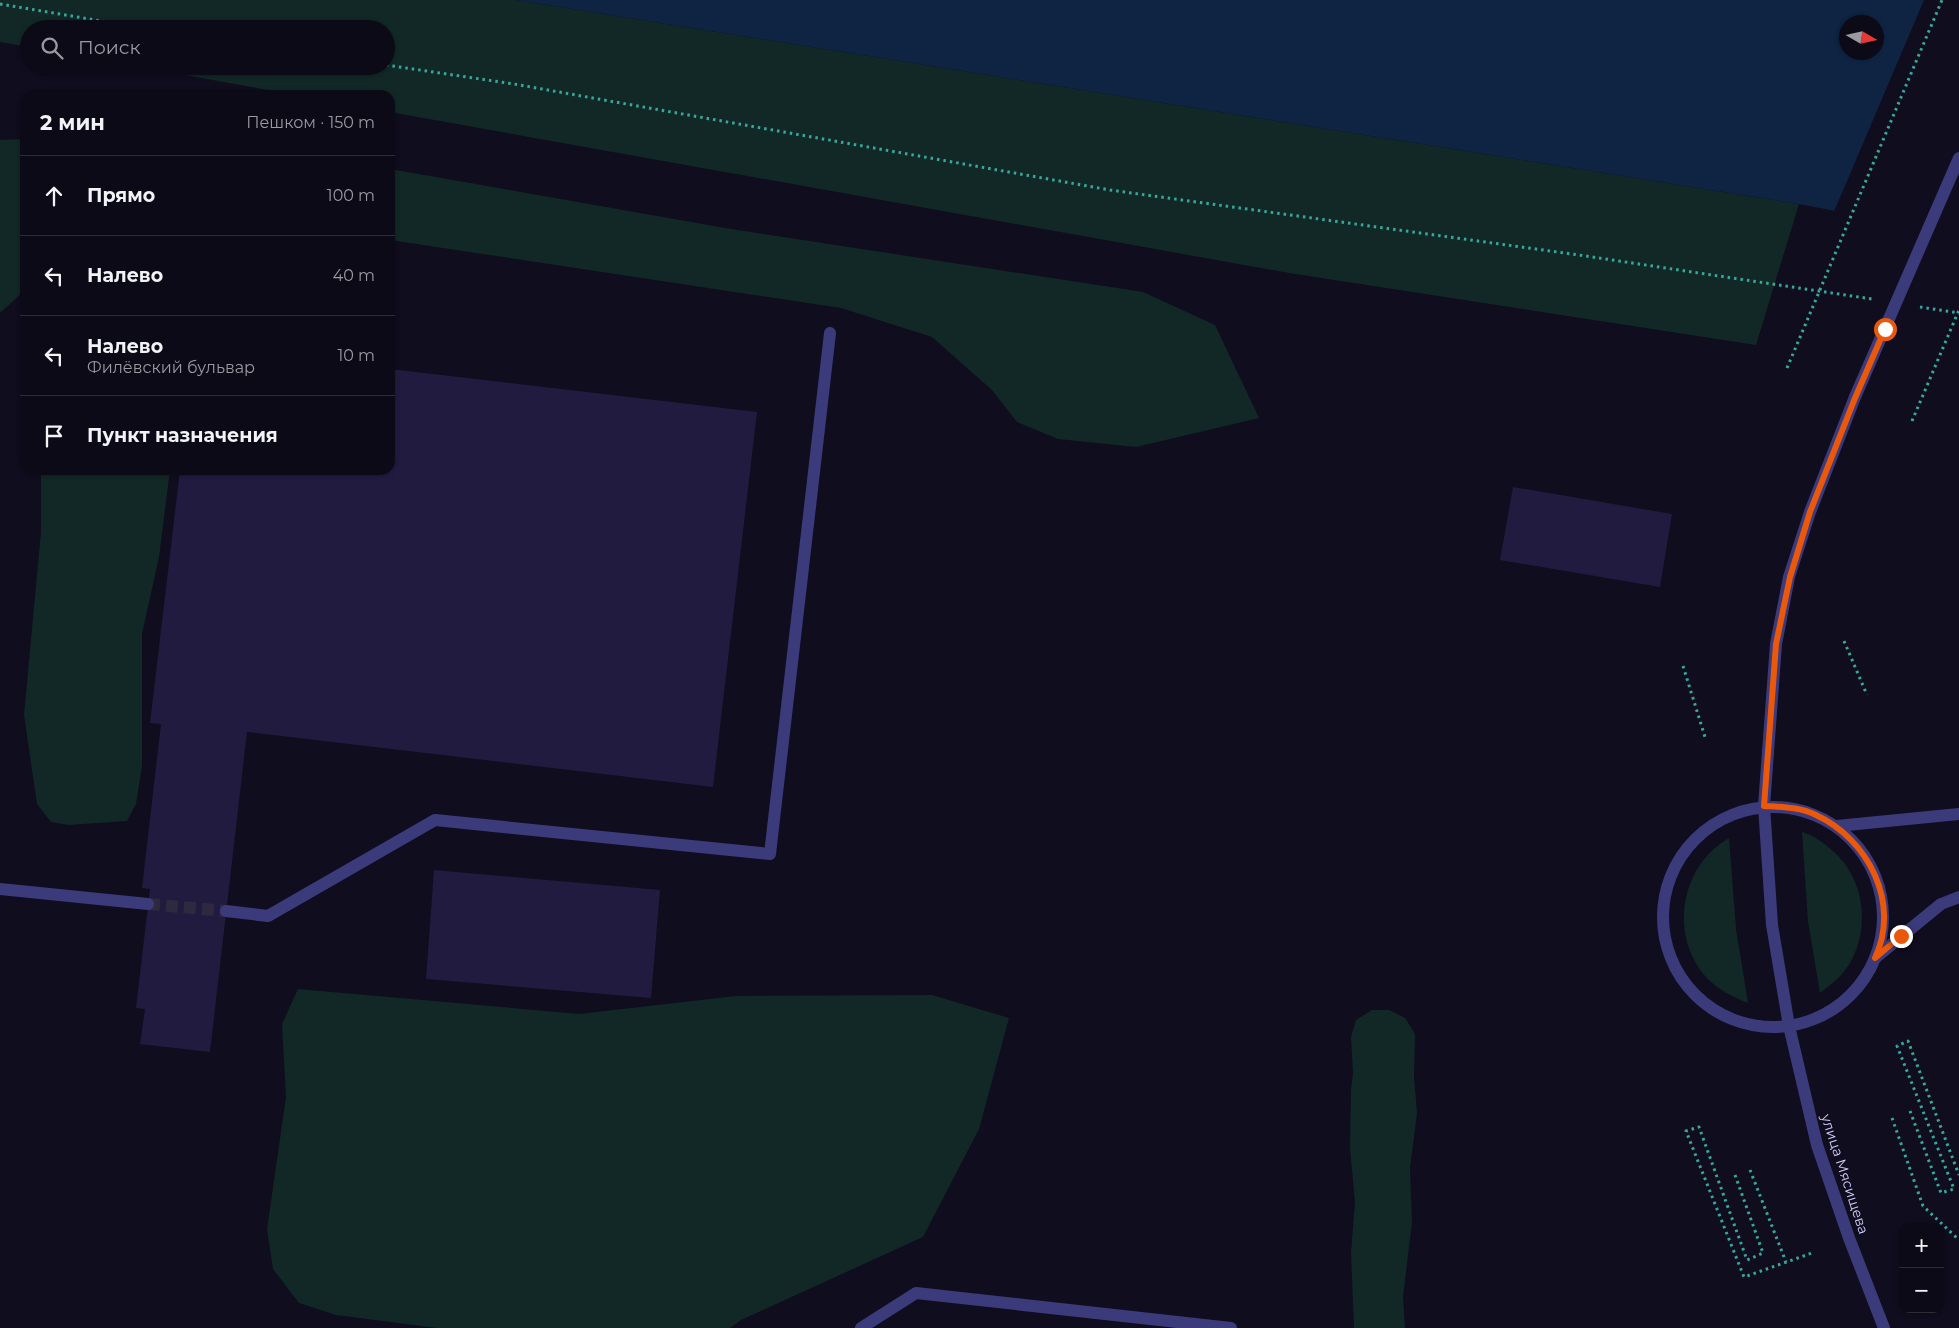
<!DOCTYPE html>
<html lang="ru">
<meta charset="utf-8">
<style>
body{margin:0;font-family:Montserrat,sans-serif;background:#1a1824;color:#f1f3f6}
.controls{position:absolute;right:15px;bottom:15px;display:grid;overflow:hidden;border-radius:10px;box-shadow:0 1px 4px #0004}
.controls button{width:45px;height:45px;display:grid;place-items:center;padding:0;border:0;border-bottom:1px solid #2c2b36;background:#0c0a17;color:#f1f3f6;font:25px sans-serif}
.compass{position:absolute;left:1839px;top:15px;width:45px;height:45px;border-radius:50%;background:#0c0a17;box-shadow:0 1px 4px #0004;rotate:99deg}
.stop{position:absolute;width:15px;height:15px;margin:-11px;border:4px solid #ea580c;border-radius:50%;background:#fff}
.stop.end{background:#ea580c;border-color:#fff;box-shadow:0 1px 5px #0008}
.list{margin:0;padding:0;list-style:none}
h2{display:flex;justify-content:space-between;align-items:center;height:65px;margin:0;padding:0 20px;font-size:21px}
h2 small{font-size:16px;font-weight:400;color:#9a9aa1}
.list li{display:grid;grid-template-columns:32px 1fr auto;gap:15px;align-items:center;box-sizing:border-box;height:80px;padding:0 20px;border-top:1px solid #2c2b36}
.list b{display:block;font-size:19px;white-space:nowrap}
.list p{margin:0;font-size:16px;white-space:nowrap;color:#9a9aa1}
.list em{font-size:16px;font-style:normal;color:#9a9aa1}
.icon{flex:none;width:28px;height:28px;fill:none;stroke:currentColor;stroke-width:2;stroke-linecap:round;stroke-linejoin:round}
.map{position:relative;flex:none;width:1959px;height:1328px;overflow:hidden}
.search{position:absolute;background:#0c0a17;box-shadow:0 1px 4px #0004;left:20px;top:20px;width:375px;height:55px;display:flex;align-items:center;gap:12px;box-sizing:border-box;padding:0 18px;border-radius:28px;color:#9a9aa1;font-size:19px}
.panel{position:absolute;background:#0c0a17;box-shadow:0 1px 4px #0004;left:20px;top:90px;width:375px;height:385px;border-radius:15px}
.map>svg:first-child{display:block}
</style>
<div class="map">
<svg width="1959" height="1328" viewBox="0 0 1959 1328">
<rect width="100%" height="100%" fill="#100d1f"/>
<g fill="#112826">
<path d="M0,0H516L1799,204L1756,345L1289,273L390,112V95H296L135,66H386V29H29V47L0,42Z"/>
<path d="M25,139V290L0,313V140Z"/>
<path d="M390,169L731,229L1143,292L1215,325L1259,418L1136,447L1058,439L1017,422L992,390L932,337L841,308L390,240Z"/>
<path d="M41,470H170L159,557L142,634V766L136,804L127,821L69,825L51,822L37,804L24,715L41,532Z"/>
<path d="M1802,832C1814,835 1825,844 1834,852C1865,880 1870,928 1850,963C1843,975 1832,984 1820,993L1808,921Z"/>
<path d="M1729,838L1736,929L1748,1003C1733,997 1718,990 1706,977C1669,935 1680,866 1729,838Z"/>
<path d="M298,989L579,1014L736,996L932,995L1009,1018L979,1129L923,1237L741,1320L730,1328H437L336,1315L299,1303L273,1269L267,1229L286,1097L282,1024Z"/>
<path d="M1372,1010H1389L1405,1018L1415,1034L1414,1076L1417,1113L1410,1168L1412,1222L1403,1297L1405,1328H1354L1351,1253L1355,1202L1350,1148L1351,1090L1353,1073L1351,1037L1356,1020Z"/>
</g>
<path fill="#0e2442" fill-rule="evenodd" d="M516,0H1959V235L1799,204ZM1846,22H1876V52H1846Z"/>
<path fill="#100d1f" d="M1924,0H1959V238L1833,214Z"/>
<g fill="#201b3f">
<path d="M390,369L757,412L713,787L247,732L210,1052L140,1044L145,1009L136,1008L150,889L142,888L161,724L150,723L180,470H390Z"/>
<path d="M1513,487L1672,514L1660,587L1500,560Z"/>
<path d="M434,870L660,890L651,998L426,979Z"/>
</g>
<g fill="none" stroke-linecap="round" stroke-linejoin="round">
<path stroke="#2d2a40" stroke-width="12" stroke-dasharray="12 6" stroke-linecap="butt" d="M148,904L226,911"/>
<g stroke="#34aa9e" stroke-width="3" stroke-dasharray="2.5 4" stroke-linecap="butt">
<path d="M0,4L149,29"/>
<path d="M386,65L514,84L1110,190L1579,255L1872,299"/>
<path d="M1920,307L1959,313"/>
<path d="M1844,641L1867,695"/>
<path d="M1683,666L1705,737"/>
<path d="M1910,1111L1941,1193L1954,1189L1897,1046L1908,1041L1959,1175"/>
<path d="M1892,1118L1923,1206L1959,1240"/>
<path d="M1750,1170L1786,1262"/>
<path d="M1735,1175L1763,1253L1747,1260L1699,1127L1686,1131L1744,1277L1812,1253"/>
</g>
<g stroke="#3b3b7b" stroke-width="12">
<path d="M1855,397L1810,512L1789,577L1776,644L1764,806L1772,925L1789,1026L1817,1145L1849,1238L1884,1328"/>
<circle cx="1773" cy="917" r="110"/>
<path d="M1837,826L1959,814"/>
<path d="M0,889L148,904"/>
<path d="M226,911L268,916L435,820L770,854L830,333"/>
<path d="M1875,958L1941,904L1959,897"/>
<path d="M861,1328L916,1293L1231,1328"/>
</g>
<g stroke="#34aa9e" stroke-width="3" stroke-dasharray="2.5 4" stroke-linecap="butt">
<path d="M1787,368L1942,0"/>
<path d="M1912,421L1959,310"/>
</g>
<path stroke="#3b3b7b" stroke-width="12" d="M1855,397L1959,158"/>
</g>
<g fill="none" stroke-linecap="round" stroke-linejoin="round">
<path stroke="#ea580c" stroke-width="6" d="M1885,329L1855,398L1810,512L1790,577L1776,644L1764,806C1781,807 1800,807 1816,815C1868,839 1901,903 1875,958L1901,936"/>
</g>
<g text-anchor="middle" stroke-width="4" stroke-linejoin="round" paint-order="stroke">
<g font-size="14" fill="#d1cefc" stroke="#100d1f">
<text transform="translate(1845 1174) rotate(72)" y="5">улица Мясищева</text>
</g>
</g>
</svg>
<div class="controls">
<button>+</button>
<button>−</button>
</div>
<svg class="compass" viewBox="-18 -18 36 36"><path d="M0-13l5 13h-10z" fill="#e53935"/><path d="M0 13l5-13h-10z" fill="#9a9aa1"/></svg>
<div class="stop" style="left:1885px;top:329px"></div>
<div class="stop end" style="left:1901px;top:936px"></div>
<div class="search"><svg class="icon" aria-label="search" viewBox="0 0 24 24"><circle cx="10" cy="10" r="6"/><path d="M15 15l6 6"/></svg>Поиск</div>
<section class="panel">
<h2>2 мин<small>Пешком · 150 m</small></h2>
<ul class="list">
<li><svg class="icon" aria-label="ahead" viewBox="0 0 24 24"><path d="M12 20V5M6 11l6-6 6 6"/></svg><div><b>Прямо</b></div><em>100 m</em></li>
<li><svg class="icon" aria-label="left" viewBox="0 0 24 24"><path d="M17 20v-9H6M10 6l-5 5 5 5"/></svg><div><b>Налево</b></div><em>40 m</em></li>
<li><svg class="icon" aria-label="left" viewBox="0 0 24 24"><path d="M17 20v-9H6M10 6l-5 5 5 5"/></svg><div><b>Налево</b><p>Филёвский бульвар</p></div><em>10 m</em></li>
<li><svg class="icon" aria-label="arrive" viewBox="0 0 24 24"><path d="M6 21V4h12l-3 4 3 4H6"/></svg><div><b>Пункт назначения</b></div></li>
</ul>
</section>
</div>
